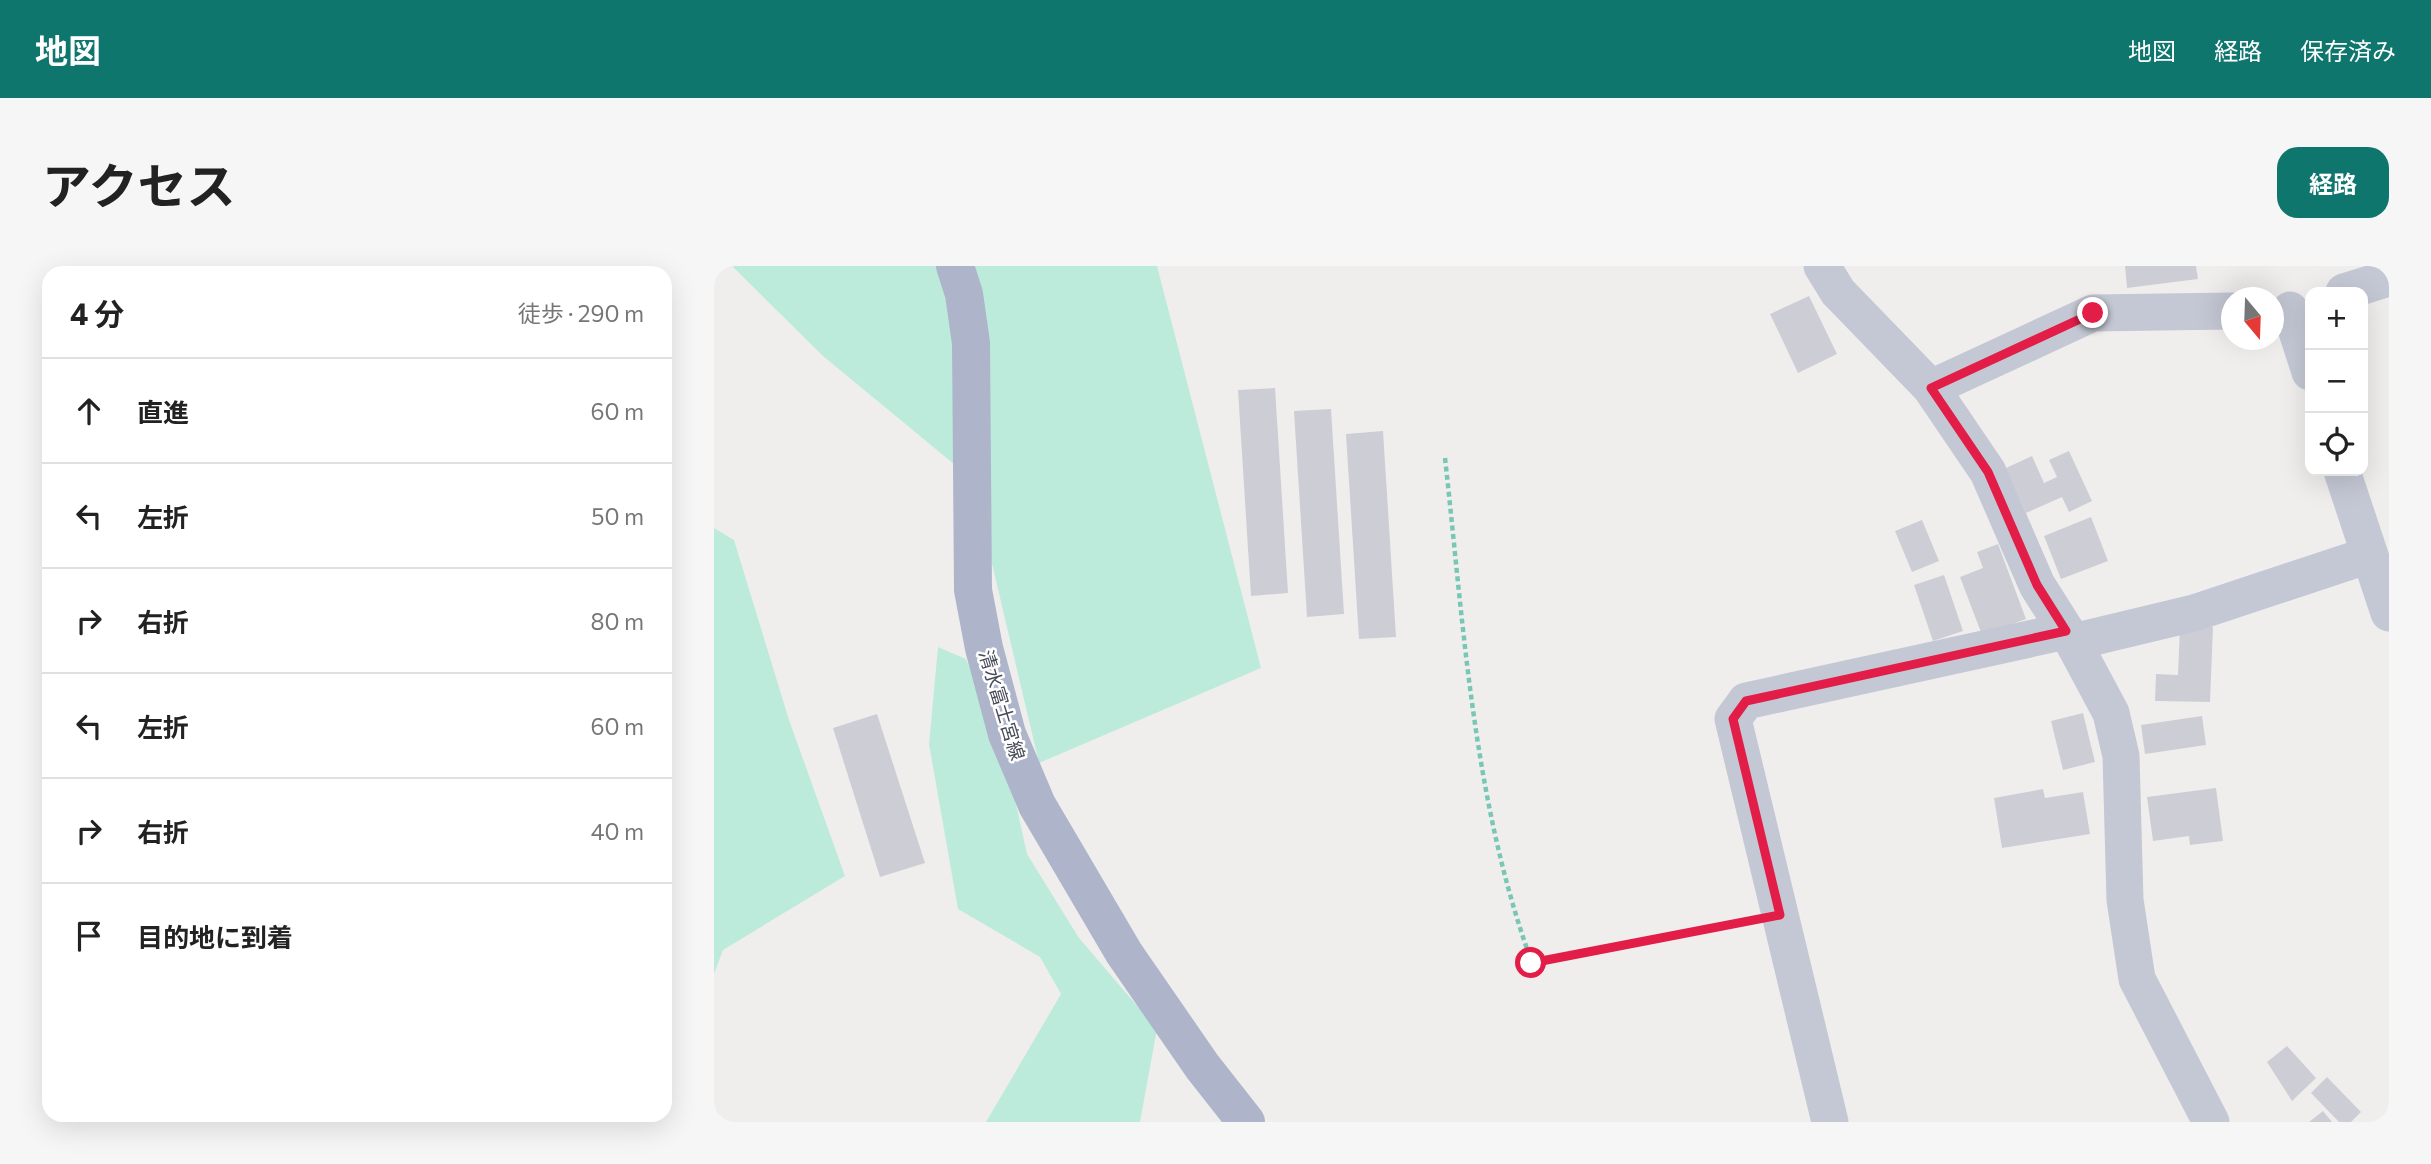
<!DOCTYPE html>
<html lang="ja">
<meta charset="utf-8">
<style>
body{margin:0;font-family:Commissioner,"Noto Sans JP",sans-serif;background:#f6f6f6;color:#222}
.controls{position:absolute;right:21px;top:21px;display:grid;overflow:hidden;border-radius:14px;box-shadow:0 7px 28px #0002}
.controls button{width:63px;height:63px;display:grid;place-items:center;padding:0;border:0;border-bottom:2px solid #e0e0e0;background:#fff;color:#222;font:35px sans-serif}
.compass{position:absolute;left:1507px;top:21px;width:63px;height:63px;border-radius:50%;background:#fff;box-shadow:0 7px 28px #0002;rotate:161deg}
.stop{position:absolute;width:21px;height:21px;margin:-16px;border:5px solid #e11d48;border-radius:50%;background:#fff}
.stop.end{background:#e11d48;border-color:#fff;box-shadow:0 2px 7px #0008}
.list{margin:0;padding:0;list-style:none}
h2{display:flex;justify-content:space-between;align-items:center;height:91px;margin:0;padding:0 28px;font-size:30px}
h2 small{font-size:23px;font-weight:400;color:#767676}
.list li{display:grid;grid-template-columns:46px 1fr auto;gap:21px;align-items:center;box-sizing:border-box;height:105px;padding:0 28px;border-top:2px solid #e0e0e0}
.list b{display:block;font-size:26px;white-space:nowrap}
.list em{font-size:23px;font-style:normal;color:#767676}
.icon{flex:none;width:38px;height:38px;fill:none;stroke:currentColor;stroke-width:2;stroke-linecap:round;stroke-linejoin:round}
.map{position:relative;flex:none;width:1675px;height:856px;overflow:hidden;border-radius:21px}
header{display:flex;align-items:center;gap:42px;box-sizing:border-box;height:98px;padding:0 35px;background:#0f766e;color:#fff}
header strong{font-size:33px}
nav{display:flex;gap:38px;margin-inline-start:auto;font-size:24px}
.intro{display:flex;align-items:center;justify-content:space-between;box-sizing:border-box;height:168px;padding:0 42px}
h1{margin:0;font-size:49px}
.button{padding:18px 32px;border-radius:21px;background:#0f766e;color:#fff;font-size:24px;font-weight:700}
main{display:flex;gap:42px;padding:0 42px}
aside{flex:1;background:#fff;border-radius:21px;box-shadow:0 7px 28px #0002}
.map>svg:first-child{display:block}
</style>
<header>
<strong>地図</strong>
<nav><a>地図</a><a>経路</a><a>保存済み</a></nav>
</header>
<div class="intro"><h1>アクセス</h1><a class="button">経路</a></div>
<main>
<aside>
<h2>4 分<small>徒歩 · 290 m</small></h2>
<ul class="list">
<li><svg class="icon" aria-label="ahead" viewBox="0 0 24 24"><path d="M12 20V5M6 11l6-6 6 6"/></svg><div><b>直進</b></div><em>60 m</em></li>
<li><svg class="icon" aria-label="left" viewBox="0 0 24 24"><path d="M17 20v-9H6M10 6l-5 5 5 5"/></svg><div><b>左折</b></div><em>50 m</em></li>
<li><svg class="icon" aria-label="right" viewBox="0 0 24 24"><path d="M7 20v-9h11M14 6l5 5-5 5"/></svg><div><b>右折</b></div><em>80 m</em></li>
<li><svg class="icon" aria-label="left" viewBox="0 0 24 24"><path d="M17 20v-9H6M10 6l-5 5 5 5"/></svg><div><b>左折</b></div><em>60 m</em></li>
<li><svg class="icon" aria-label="right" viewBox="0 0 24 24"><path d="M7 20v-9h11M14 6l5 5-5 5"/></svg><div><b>右折</b></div><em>40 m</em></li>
<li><svg class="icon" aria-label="arrive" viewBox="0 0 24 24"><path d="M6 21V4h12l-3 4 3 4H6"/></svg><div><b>目的地に到着</b></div></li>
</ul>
</aside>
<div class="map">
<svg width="1675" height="856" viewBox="0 0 1675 856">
<rect width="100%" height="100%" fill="#f0eeed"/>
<g fill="#bdebdb">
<path d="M18,0H443L547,402L325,497L258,213L109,90Z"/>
<path d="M0,262L20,274L75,454L131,610L9,684L0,708Z"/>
<path d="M224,381L252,393L292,493L313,588L365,672L443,763L426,856H272L347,728L326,691L244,643L215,478Z"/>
</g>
<g fill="#cdced5">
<path d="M1411,0H1482L1484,13L1413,22Z"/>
<path d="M1095,30L1123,88L1084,107L1056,48Z"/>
<path d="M561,122L574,327L537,330L524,124Z"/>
<path d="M617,143L630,348L593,351L580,145Z"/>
<path d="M669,165L682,371L645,373L632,168Z"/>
<path d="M1355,185L1378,235L1355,246L1348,231L1312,247L1292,202L1318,190L1330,217L1343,211L1335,194Z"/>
<path d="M1377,251L1394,295L1347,313L1330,270Z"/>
<path d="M1208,254L1225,295L1198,306L1181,265Z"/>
<path d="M1284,278L1312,353L1268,369L1246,311L1269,302L1263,286Z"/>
<path d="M1230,309L1249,365L1219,375L1200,319Z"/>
<path d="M1466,360L1499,361L1496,436L1441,435L1442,408L1464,409Z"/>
<path d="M1369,447L1381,496L1349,504L1337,455Z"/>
<path d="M163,448L211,597L166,611L119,462Z"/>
<path d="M1488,450L1492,479L1431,488L1427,459Z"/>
<path d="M1502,522L1509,575L1476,579L1475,570L1439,575L1433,531Z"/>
<path d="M1329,523L1331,532L1369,526L1376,568L1288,582L1280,532Z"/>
<path d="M1573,780L1602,812L1578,835L1553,796Z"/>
<path d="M1613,811L1647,846L1637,856H1625L1597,827Z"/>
<path d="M1609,845L1618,856H1595Z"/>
</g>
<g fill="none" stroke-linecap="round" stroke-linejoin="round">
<path stroke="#78c7b5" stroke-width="4.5" stroke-dasharray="5 3.5" stroke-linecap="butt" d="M731,192C750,362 759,535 818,697L1034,655"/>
<g stroke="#c4c8d4" stroke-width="37">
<path d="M1108,0L1124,26L1217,122L1274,206L1323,319L1359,376L1397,447L1407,490L1411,634L1423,713L1497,856"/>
<path d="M1630,26L1675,12"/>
<path d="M1576,44L1596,106"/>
<path d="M1217,122L1379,47L1518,45"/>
<path d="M1628,205L1675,347"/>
<path d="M1359,376L1480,347L1655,289"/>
<path d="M1116,856L1019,453L1032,435L1352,365"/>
</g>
<path stroke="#aeb5cb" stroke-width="38" d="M241,0L250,28L257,77L259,324L270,382L293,468L323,539L410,687L488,800L532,856"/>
</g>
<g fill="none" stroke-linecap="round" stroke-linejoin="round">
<path stroke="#e11d48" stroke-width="9" d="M817,697L1066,649L1019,453L1032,435L1352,365L1323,319L1274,206L1217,122L1379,47"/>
</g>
<g text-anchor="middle" stroke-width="5" stroke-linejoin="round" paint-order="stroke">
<g font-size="19" fill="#474b59" stroke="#fff">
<text transform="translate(288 439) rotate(73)" y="7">清水富士宮線</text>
</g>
</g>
</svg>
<div class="controls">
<button>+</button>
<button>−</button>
<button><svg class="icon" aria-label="locate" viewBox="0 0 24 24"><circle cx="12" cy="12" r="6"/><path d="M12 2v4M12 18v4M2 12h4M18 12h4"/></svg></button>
</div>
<svg class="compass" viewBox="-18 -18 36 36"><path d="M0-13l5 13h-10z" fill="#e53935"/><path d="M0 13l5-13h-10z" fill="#767676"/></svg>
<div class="stop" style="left:817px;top:697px"></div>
<div class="stop end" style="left:1379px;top:47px"></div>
</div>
</main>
